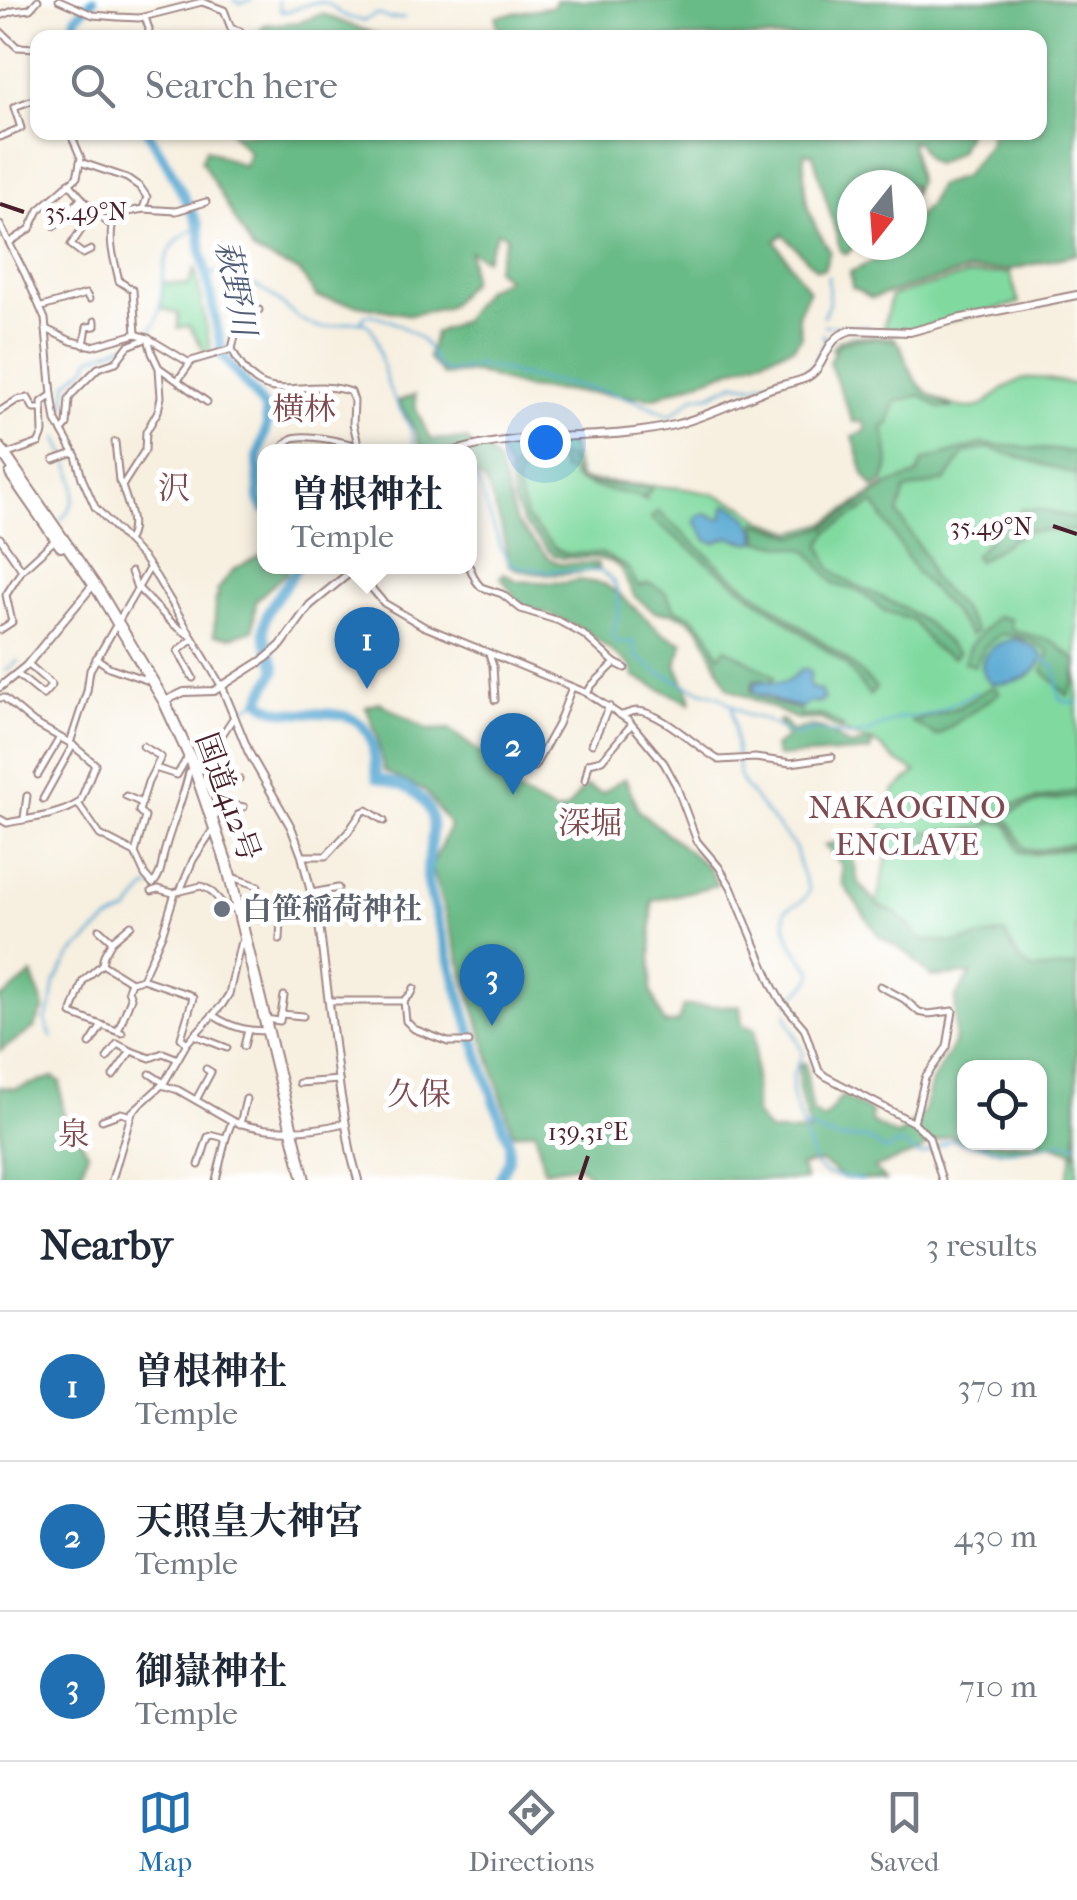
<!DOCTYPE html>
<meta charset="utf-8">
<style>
body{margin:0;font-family:"IM FELL French Canon","Noto Serif JP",serif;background:#f2f2f3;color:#1f2937}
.controls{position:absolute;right:30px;bottom:30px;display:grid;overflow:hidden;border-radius:20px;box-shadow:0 2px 8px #0004}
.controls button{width:90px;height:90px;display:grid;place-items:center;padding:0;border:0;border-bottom:2px solid #e0e1e3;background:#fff;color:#1f2937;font:50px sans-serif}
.compass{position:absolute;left:837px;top:170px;width:90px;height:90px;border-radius:50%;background:#fff;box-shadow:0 2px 8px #0004;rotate:197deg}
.you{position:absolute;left:545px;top:442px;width:35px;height:35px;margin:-25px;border:8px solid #fff;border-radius:50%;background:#1a73e8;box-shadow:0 0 0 15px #1a73e833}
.badge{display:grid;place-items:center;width:65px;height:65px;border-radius:50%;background:#1f6fb2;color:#fff;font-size:32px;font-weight:700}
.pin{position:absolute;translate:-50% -82px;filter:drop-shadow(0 2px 5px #0008)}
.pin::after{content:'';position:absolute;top:52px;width:35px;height:30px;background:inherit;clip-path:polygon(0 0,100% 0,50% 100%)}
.popup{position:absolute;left:257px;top:444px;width:220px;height:130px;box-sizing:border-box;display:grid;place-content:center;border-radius:20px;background:#fff;filter:drop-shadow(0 2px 8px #0005);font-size:32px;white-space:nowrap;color:#747a83}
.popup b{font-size:38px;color:#1f2937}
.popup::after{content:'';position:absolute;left:50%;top:100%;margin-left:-20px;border:20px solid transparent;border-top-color:#fff}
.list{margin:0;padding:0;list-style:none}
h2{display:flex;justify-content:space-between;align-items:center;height:130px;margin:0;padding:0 40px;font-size:42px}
h2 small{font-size:32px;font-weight:400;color:#747a83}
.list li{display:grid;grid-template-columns:65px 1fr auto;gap:30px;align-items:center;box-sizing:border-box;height:150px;padding:0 40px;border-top:2px solid #e0e1e3}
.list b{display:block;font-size:38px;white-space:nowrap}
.list p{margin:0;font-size:32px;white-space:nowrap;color:#747a83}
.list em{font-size:32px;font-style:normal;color:#747a83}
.icon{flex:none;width:55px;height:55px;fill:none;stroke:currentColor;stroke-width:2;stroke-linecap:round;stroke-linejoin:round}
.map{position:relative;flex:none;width:1077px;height:1180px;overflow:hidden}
.search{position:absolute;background:#fff;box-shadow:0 2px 8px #0004;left:30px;right:30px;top:30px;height:110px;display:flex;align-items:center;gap:25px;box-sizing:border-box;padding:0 35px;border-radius:20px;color:#747a83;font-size:38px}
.sheet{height:580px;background:#fff}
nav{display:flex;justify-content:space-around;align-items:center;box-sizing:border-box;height:140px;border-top:2px solid #e0e1e3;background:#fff;font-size:28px;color:#747a83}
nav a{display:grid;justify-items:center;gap:5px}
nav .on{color:#1f6fb2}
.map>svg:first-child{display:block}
</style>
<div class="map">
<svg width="1077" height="1180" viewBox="0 0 1077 1180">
<rect width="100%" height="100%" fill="#fff"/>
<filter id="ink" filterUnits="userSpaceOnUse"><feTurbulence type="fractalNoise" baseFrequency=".01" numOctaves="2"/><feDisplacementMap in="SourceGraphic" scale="20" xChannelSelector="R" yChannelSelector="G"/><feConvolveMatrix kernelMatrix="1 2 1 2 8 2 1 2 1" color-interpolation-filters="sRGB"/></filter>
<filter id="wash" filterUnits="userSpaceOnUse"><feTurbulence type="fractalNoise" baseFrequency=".0048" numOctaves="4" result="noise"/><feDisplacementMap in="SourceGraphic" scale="40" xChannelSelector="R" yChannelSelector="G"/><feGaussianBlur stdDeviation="2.25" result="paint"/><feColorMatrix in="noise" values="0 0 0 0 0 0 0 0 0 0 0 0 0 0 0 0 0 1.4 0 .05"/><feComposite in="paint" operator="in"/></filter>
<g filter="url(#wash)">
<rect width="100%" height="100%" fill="#f7efdf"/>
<g fill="#80daa0" stroke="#657c66" stroke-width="2.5">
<path d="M195,269L211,351L207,355L189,326L178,328V314L161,308L163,282L188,285Z"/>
<path d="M1010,273L1019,303L914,330L883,329L891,296L967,275Z"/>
<path d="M852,336L895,337C900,351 904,368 912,381C923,396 966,415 983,405C997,395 1011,380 1030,378C1045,377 1062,382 1077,385V1180H1067L1075,1144L1040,1068H964L945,1131L987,958L934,962L873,919L890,843L880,836L894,791L916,772L895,760L880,746L851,735L819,715L798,717L733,687L710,643L690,616L657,609L621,567L611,561L598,556L567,557L555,553L525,523L511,475L496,446L569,440L580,480L680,488L714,494L742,505L765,522L794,532L826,523L885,485L864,417L832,348L839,340Z"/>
</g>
<g fill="#68ba86" stroke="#596c58" stroke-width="2.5">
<path d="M556,0H1077V254L1009,270L967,271L872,298L852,287L850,272L881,258L891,245H912V222L928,206L937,186L964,176L990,142V133L1040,132V38H512L497,26L496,16L554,6Z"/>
<path d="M322,14L382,37H255L265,25L300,22Z"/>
<path d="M231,133L967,132V133L959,151L935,164L926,158L917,142L911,141L918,181L912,196V185H852V245H855L847,254L841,251L813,154L804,153C803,198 805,213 830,251L824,269H816L783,234L775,241L809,291L798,315L801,336L794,347L653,398L525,388L475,372L443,375L428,358L435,333L462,321L484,290L507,279L495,269L507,236L498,232L485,259L470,251L471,281L448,307L410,315L317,297L300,272L253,251L201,160L206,149L244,166L249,152Z"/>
<path d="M854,339L893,340L900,344C913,380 917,390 953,408H939L921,395L895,402L889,424L883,427C887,448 897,475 874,488L864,474L853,436L866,431L864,422H853L829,362L839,343Z"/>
<path d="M415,395L416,409L430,439L468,440L474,451L486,449L498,463L516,523L549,558L561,564L597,563L599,568C574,576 531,578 509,565L501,525L486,482L470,472V452L421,451L416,432L398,401Z"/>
<path d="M981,444L1077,452V475L990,448L965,453L945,481L905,490L898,514L927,559L931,577L960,607L976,631L971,636L951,610L916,572L874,503L829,531L821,545L830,568L845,580L904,608L929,625L958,653L953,658L935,649L911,619L885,611L859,591L835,585L807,550L758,541L759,534L756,522L796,536L825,527L891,484L917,475L923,461Z"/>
<path d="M546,454L570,458L577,479L584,483L651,487L650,492L644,495L648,500C624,490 597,492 574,479L571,472L562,470L561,463L556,461L522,469L516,485L527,519L557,550L567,554L601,553L628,568L638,586L650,583L665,592L675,609L690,615L708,632L719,656L726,648L774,676L771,683L759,679L754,680L751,691L774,703L800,709V716L822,715L843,727L840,731L821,719L799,720L728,688L701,630L688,619L674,613L655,612L635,597L620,568L612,562L597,558H562L553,555L523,523L514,503L508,475C519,460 528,457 546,454Z"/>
<path d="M1023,509L1042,510L1077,519V531H1026L978,561L974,556L1006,522Z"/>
<path d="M658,511L728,573L848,661L876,688L870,696L845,664L725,576L651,518Z"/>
<path d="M264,553V566L287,567L286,573L256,600L253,630L231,637L214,635L216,598L219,596L217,591L233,570Z"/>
<path d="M504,573L517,581L564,583L580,580L604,584L619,594L662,633L683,643L676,664L691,699L690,703L634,677L632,667L590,634L554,616L522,606L501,577Z"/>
<path d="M997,616L1010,619L1012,630L1052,641L1077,661L1074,683L1068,696L1043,671L1049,653C1038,640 1019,636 1001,634L985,646L975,666L964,662L970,645Z"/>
<path d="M989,688L997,689L999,693L937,736L912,722L960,707Z"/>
<path d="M379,702L428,730L449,729L487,758L495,780L555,812L566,810L585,786L602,793L625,778L638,810L709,868L717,885L652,901L651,991L664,1024L678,1022L683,1006H740L742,1025L755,1029V1114L769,1132H810L799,1089V1065L805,1063L812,1112L824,1119L842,1096L871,1112V1122L898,1136L923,1113L932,1082L954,1043L956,997L971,974L931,977L910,955L879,936L843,884L842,865L824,845L833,843L850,844L858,882L879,906L897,914L921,939L953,943L1004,933L1021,962L1034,970L1077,966V1153L1051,1144L1002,1151L972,1143L1040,1142V1068H964V1140L950,1136L929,1144L919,1152L874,1168L885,1180L844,1178L821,1162L800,1166L806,1180H595L578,1165L544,1171L535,1130L513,1134L431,867L450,826L425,791L384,771L377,735L366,707Z"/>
<path d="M783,720L791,732C816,720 829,731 849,746L872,741L870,751L777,757L774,747L786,738L778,721Z"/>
<path d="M1077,791V797C1052,800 1023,802 1003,818L1010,822L1024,848L1035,851L1077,843V847L1036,854L1020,852L1008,825L996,822L938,845L887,834L890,831L930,832L981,828L1014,804Z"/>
<path d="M32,974L44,1008L34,1028L0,1051V997H4Z"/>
<path d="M53,1077L60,1082L63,1113L88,1152L79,1180H1L0,1087L16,1089Z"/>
</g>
<g fill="#59a9d3" stroke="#52647f" stroke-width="2.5">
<path d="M726,505C742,508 758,525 757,541L751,543L728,537L715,543L707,540L695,521L699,515L706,513L719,519L723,517V510Z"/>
<path d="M1018,639L1037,649L1043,657C1036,678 1012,684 992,684C968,662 993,640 1018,639Z"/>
<path d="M802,669H807L811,673L809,683L811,688L820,690L824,699L820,702L807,703L803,708L775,701L768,696L756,694L753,689L755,682C781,680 779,692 802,669Z"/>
</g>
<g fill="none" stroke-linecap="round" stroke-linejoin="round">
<g stroke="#59a9d3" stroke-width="2.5">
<path d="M233,0L241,3L251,0"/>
<path d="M278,0L280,11C295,14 304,2 319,2C330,2 332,8 340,13C346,18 356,19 363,21L377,14L390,19L404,18"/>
<path d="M206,272C226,274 254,283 271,295C286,306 296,320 315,326C332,332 353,316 366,324C376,330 377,342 379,351C382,363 385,377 389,388C398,411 415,425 415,452"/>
<path d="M823,317L829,303L828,276"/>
<path d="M360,322L365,315C382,313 422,335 429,350C435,360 434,369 448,371C458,373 468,366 478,366C499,367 518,376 538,379C584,388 629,393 670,416L695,396L710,395L735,383L753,386L811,368L825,342L823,334"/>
<path d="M824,325L828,326"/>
<path d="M832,326L867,327"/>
<path d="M148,334C171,309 152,266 178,240C184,235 192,230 199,226"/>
<path d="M62,421L68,382L87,367L90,359L93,357L127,344"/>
<path d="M58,438C70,466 87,493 61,520"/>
<path d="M470,475L478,482L501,548L511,565L543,571H599C624,580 622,613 612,633L616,642H634L637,657L658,672L696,689L719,696L746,715L763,719L788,733L796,735L813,730L848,736L866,733L900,718L924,716L937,712L976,692"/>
<path d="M1040,659L1046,660L1055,667L1059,698L1065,702L1077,703"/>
<path d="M5,671L18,661"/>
<path d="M732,707L739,776L743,784L796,849L800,868L809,889L808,894L801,902L785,910C783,936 797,953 813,971C812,986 794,991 789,1005"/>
<path d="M240,711L260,700"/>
<path d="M787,1012L788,1020L803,1053L793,1075L792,1095L815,1165L826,1174L861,1180"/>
<path d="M52,1038L45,1021L51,1007L55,982L71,955L108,921L128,912L147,888L151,887"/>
<path d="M803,1126L837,1139L866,1138L884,1150H889L896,1144C912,1145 911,1153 920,1155C928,1156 943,1142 952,1140L1008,1151L1064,1142L1077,1144"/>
</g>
<g stroke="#59a9d3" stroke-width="10">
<path d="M72,38L76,17L93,0"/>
<path d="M148,132L168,165L199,226L202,254L223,356L265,408L267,424L258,458L259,499L264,509"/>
<path d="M297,566C289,587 263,606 264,630C264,643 273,656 276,669L260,700C284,726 347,699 366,730C375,743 374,763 377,778C397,784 417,788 428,808C440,830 423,859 428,884C433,909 442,934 449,958C467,1020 487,1082 509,1142V1159L499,1180"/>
</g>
</g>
</g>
<g filter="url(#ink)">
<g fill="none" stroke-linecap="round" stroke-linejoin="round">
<defs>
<g id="minor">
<path d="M59,0L93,15L118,17L139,18L202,2L224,10L231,28L240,31"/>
<path d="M0,16L13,11L30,9L38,0"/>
<path d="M145,17L149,29L148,38"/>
<path d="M0,31L17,47L38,48"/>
<path d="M0,137L21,128L14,107L38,98"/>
<path d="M80,162L127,178L140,187L147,197L143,209"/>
<path d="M69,183L92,210L112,226C109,247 115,261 119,281L133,290L136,334"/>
<path d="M89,204L113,215L143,209L176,211L206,202"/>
<path d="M0,225L25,274L45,319L52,395"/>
<path d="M55,226L82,198"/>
<path d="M10,242L30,229L39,210L77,177L81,158L70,132"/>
<path d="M91,250L83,254L71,245L94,211"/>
<path d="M42,307L86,294L89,299"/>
<path d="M46,329L71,341L93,346L136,334L148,338L188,362L232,349C264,416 301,374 351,392L354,401L353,424L360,452"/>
<path d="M84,345L87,327L95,326V321"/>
<path d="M232,349L241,310H259"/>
<path d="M161,369L207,402"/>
<path d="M178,380L191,362"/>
<path d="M0,411L17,400L28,398L34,409H42"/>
<path d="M62,431L67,425L69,399L74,392L98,368L116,362L128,346L148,338L152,353L159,368L161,397L158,411L146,432L145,450L122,486C127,503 138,525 127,541"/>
<path d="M115,442L119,481L122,486"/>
<path d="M279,452C283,447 286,442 291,439C303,432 360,444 372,452"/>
<path d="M5,455L39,443L43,433L42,402L52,395L56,421L76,456L82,478L95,507L144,559L157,578L222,687"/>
<path d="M54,460L74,453"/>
<path d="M0,538L22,570"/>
<path d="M469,566L476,581L481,587L502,594L521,609L559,621L584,635L615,663L625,668"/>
<path d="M356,570L384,603L423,626L587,693L629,721L664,763L676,785L697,841L719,867L731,887L773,987L781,1001L804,1028L819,1071L825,1076L916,1124L929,1137L942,1180"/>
<path d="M131,572L137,588"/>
<path d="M138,588L173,624L189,635"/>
<path d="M0,630L12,622L6,595L22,570L55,540"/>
<path d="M193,639L178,651L193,678"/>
<path d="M489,654L493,666L495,700"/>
<path d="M96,658L109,667L149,681"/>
<path d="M17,674L43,695L52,685L28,664"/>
<path d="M587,693L592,685L615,663"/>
<path d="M0,698H4L34,723L70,743"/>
<path d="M622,715C626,714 633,711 637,711C660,711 699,749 719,760L755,758L791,763L832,757"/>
<path d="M592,744L609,706"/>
<path d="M534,767L558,724L572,687"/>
<path d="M155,768L177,775L187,758"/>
<path d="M38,775L59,739"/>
<path d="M585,780L589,763L602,760L631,725"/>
<path d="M202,784L206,781C208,756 220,737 234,717"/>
<path d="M126,796L142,803"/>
<path d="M43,799L73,745"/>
<path d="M217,802L206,781L239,779"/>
<path d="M79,805L100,835L135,853L145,875L152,883"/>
<path d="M24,818L27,796"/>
<path d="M213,818L216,816L217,802L244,807"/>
<path d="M0,819L7,823C32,818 59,816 80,802L95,764L70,743L87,691L90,670L150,567"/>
<path d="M135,853L145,817L139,811L148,782L161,757L143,746"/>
<path d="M303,856H326L348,832L362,812L367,810L384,821"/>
<path d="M232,877L258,886"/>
<path d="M153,884C162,873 161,866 164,853C171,826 183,800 189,772L192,770"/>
<path d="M152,891L158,889L173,893L201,886L210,890L224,905L257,919L317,913"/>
<path d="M180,891L193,860L214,828"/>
<path d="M312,893L338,888"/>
<path d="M99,929L112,941"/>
<path d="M280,940L281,918"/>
<path d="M102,964L131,982"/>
<path d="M142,979L190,995L193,998L181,1038L187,1043"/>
<path d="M880,986L904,999L919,1012L928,1014L953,1011L947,1047L925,1078L914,1122"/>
<path d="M329,1001H404L412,993L414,988"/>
<path d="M404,1001L406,1021L414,1029L448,1042H469"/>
<path d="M281,1014L303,1016"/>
<path d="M214,1016C231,1027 246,1031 267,1031"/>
<path d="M265,1019L280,1021L284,996"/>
<path d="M118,1031L131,998L128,990L131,982L142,979L163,932L175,893"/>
<path d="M122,1033L72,1014V1011L83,981L102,964L104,955L112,941L131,925"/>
<path d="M194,1035L227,1048"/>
<path d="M90,1044L102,1025"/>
<path d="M244,1046L248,1030"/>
<path d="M107,1058L117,1044L131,1051"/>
<path d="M150,1074L164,1083"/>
<path d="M113,1076L131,1051L150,1058L163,1053L178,1059"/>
<path d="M299,1083L339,1080"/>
<path d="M162,1085L178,1090L232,1121"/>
<path d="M196,1100L211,1072L206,1069"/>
<path d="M102,1120L121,1113L131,1116"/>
<path d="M240,1124L246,1099"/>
<path d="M199,1165L208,1137L213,1135L225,1138"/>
<path d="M112,1180L132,1112L164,1083L187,1043L222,1005L229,994L240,945L244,940"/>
<path d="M216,1180L226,1138L232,1121C269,1134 308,1132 345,1123"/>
</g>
<g id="tertiary">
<path d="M452,452C524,429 601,443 674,425C706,417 738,401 769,389C780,385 794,383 806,378C828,367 822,338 852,330L910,332L957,319L1077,295"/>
<path d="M0,687L26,666L93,585"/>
<path d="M222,687L249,753L291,827L302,856L319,924L340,1091L351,1154L358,1180"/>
<path d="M165,701L184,692L214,691L266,658L281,645L310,605L358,566"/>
</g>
<g id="trunk">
<path d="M0,448L100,593L164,701L193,764L227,864L304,1180"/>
<path d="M11,474L61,546"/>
</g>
</defs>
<use href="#minor" stroke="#a08785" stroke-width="9"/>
<use href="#tertiary" stroke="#a08785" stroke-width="10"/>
<use href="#trunk" stroke="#a08785" stroke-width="14"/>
<use href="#minor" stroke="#fff" stroke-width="5"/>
<use href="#tertiary" stroke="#fff" stroke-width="6"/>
<use href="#trunk" stroke="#fff" stroke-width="10"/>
</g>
</g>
<path fill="none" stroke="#4a1f2b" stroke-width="4" d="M0,204L24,212M1053,526L1077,534M580,1180L588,1156"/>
<circle fill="#6b7280" stroke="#fff" stroke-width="4" cx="222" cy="909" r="10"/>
<g text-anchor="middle" stroke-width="10" stroke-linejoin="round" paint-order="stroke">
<g font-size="30" fill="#4a1f2b" stroke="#fff">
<text transform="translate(228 797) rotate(70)" y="10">国道412号</text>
</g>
<g font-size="30" font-weight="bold" fill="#5b616d" stroke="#fff" text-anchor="start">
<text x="242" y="919">白笹稲荷神社</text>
</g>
<g font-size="32" font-style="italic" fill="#515d77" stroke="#fff">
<text transform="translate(236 288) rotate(79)" y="11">萩野川</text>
</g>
<g font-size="32" fill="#7f4a4f" stroke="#fff">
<text x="304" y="420">横林</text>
<text x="174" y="499">沢</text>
<text x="907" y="818">NAKAOGINO<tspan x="907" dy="37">ENCLAVE</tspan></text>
<text x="590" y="834">深堀</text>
<text x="419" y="1105">久保</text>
<text x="74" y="1145">泉</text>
</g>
</g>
<g font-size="25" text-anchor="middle" fill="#4a1f2b" stroke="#fff" stroke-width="10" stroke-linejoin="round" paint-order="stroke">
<text x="86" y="220">35.49°N</text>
<text x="991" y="535">35.49°N</text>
<text x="588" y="1140">139.31°E</text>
</g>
</svg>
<div class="controls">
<button><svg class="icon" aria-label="locate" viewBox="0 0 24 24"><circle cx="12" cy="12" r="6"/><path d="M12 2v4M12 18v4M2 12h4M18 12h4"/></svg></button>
</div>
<svg class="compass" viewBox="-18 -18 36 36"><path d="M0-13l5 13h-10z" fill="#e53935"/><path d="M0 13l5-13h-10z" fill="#747a83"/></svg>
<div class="you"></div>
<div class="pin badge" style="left:367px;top:689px">1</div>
<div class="popup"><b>曽根神社</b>Temple</div>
<div class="pin badge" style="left:513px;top:795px">2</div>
<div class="pin badge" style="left:492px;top:1026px">3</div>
<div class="search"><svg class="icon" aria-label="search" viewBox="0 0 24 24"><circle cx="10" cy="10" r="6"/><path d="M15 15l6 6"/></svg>Search here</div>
</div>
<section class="sheet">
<h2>Nearby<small>3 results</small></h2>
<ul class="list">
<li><span class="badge">1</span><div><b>曽根神社</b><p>Temple</p></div><em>370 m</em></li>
<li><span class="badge">2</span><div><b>天照皇大神宮</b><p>Temple</p></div><em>430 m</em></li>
<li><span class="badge">3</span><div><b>御嶽神社</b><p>Temple</p></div><em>710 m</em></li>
</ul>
</section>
<nav>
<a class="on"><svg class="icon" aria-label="map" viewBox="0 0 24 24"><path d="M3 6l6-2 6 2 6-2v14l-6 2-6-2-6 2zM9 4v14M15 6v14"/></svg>Map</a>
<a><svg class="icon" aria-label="directions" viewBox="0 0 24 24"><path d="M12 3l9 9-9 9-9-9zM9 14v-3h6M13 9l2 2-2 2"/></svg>Directions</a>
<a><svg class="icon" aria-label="saved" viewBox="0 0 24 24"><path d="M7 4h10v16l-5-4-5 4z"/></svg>Saved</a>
</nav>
